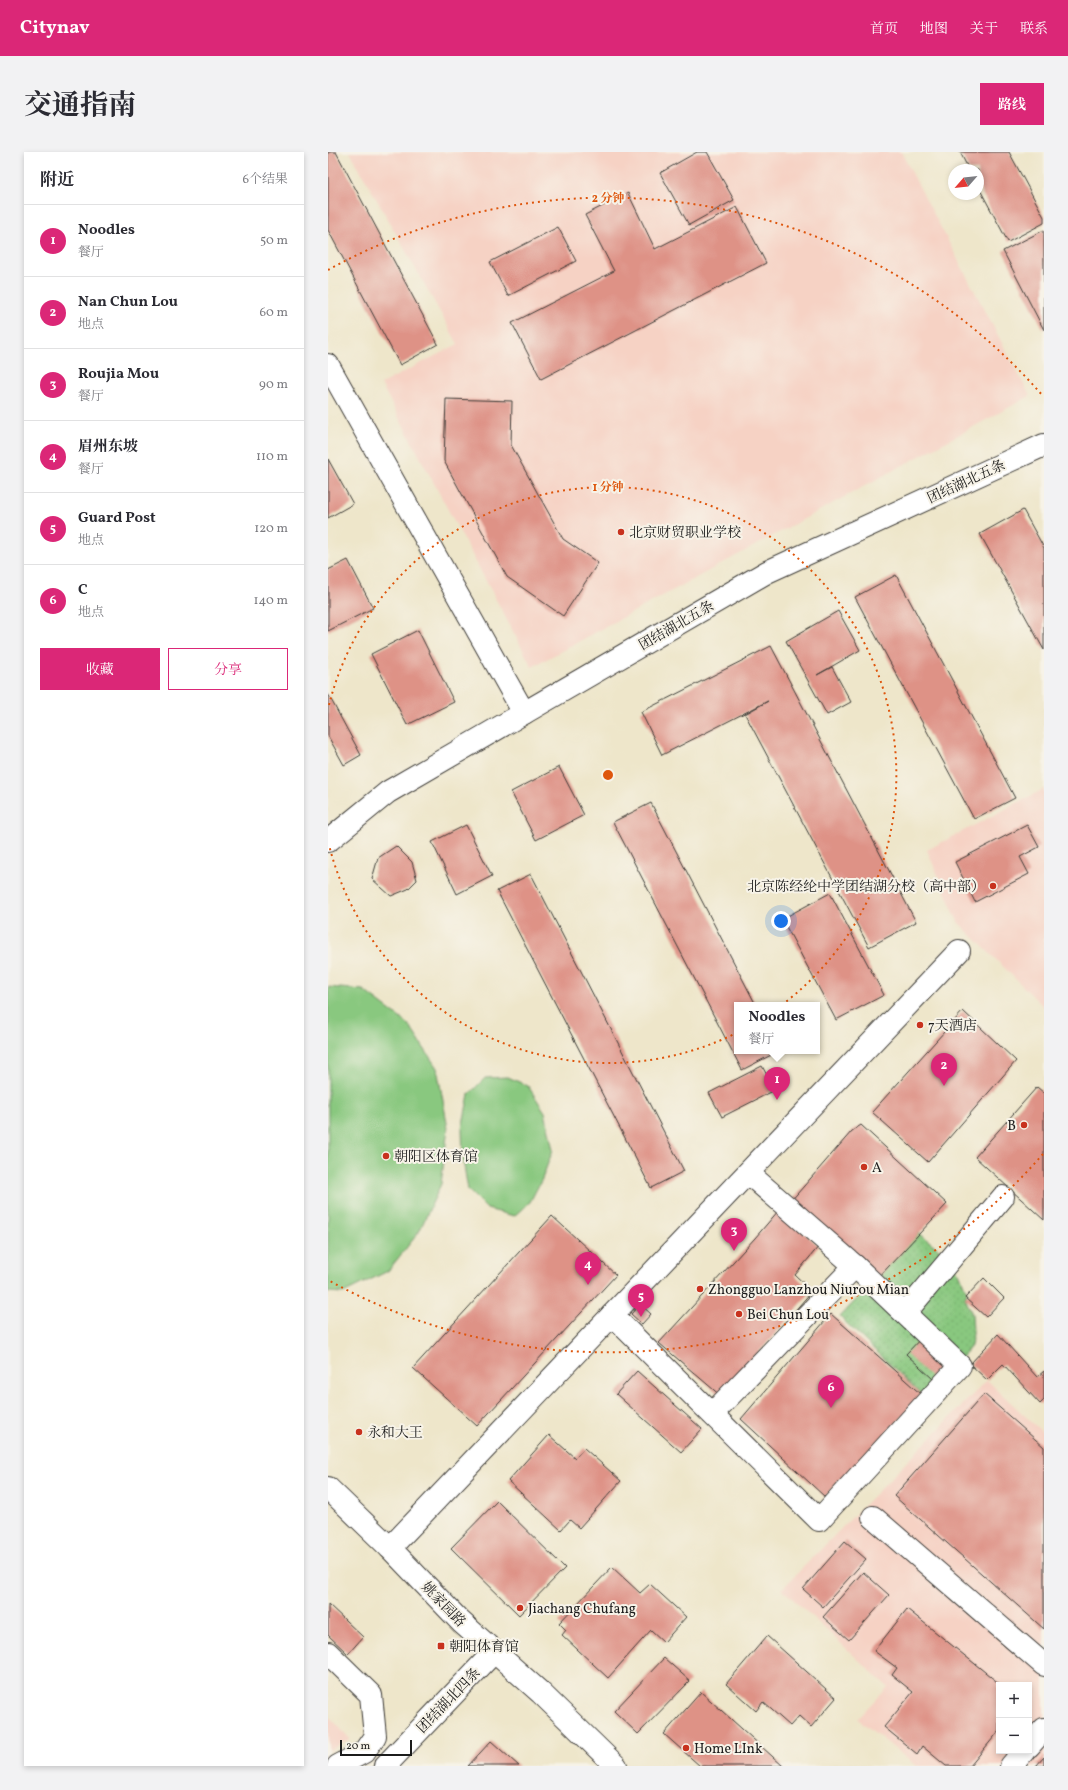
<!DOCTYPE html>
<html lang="zh">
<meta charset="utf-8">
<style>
body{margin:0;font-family:Vollkorn,"Noto Serif SC",serif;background:#f2f2f3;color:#2b2b33}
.controls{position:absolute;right:12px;bottom:12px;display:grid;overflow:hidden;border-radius:0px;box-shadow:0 2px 6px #0003}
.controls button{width:36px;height:36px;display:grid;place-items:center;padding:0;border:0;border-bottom:1px solid #e1e1e2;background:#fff;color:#2b2b33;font:20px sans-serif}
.compass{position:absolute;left:620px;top:12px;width:36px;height:36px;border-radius:50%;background:#fff;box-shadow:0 2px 6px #0003;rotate:242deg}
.scale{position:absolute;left:12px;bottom:10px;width:72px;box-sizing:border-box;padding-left:4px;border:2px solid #1c1c1c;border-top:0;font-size:11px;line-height:14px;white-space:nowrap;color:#1c1c1c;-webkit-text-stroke:3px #f7f3e8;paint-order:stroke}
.you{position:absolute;left:453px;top:769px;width:14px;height:14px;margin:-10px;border:3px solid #fff;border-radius:50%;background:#1a73e8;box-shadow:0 0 0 6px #1a73e833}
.badge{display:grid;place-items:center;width:26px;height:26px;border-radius:50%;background:#db2777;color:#fff;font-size:13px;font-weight:700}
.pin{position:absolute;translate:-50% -33px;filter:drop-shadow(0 1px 2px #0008)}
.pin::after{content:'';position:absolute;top:21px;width:14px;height:12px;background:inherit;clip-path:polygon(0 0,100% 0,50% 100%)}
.popup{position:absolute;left:406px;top:850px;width:86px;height:52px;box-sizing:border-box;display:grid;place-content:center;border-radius:0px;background:#fff;filter:drop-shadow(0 1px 3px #0005);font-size:13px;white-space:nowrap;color:#7c7c81}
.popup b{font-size:15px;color:#2b2b33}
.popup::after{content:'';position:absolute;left:50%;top:100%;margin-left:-8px;border:8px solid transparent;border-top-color:#fff}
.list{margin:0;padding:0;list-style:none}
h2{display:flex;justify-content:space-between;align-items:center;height:52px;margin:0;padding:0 16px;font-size:17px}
h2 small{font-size:13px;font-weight:400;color:#7c7c81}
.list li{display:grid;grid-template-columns:26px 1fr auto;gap:12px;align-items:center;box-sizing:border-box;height:72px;padding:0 16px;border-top:1px solid #e1e1e2}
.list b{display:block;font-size:15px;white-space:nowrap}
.list p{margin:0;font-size:13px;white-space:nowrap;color:#7c7c81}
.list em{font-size:13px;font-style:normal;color:#7c7c81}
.actions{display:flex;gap:8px;padding:12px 16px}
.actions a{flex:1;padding:9px 0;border:1px solid #db2777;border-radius:0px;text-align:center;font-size:14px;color:#db2777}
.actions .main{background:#db2777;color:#fff}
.map{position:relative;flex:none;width:716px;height:1614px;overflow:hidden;border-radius:0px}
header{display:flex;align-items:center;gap:24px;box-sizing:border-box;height:56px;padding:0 20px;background:#db2777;color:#fff}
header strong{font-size:19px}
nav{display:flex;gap:22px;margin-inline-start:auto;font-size:14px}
.intro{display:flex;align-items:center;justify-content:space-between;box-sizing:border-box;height:96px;padding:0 24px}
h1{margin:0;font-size:28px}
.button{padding:10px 18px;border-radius:0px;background:#db2777;color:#fff;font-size:14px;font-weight:700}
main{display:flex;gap:24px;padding:0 24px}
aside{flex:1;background:#fff;border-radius:0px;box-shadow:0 2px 6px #0003}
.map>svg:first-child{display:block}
</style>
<header>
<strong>Citynav</strong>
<nav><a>首页</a><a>地图</a><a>关于</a><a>联系</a></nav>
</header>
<div class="intro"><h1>交通指南</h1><a class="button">路线</a></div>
<main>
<aside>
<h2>附近<small>6个结果</small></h2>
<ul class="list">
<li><span class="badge">1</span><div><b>Noodles</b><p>餐厅</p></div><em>50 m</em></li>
<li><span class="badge">2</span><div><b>Nan Chun Lou</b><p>地点</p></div><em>60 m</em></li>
<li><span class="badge">3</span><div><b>Roujia Mou</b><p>餐厅</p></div><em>90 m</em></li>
<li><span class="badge">4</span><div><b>眉州东坡</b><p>餐厅</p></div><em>110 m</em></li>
<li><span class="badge">5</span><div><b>Guard Post</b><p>地点</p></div><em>120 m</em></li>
<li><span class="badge">6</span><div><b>C</b><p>地点</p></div><em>140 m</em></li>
</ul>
<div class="actions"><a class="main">收藏</a><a>分享</a></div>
</aside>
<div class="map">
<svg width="716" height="1614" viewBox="0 0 716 1614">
<defs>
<pattern id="green-dots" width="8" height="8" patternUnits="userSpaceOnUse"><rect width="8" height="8" fill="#89c87f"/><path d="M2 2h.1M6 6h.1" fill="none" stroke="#76ab6d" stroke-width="1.8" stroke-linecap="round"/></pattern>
</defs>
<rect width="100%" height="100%" fill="#f7f3e8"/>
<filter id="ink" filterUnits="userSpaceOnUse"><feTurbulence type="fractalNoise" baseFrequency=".025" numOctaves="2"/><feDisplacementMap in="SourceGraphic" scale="8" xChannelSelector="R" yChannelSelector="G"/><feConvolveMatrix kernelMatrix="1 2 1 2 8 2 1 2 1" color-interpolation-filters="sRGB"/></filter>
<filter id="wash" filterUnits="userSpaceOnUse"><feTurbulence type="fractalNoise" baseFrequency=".012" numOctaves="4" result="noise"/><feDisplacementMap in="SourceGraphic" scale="16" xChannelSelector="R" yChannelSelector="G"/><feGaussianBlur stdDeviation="0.9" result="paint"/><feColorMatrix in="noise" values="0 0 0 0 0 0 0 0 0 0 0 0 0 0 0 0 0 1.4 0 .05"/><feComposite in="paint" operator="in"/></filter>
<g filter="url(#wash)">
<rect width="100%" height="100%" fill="#eee6ca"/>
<g fill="#f6d2c4" fill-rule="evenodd">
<path d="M22,0H573L702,244L204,515L53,232L130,192Z"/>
<path d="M716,637V855L630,770L599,698Z"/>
<path d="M659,1228L716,1282V1614H588L530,1567L560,1535L454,1437ZM671,1533H701V1599H671Z"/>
<path d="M0,1563L22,1587L0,1599Z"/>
</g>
<path fill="url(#green-dots)" stroke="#52724e" d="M591,1081L623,1107L632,1123L639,1140L637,1146L644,1162L645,1180L643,1194L633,1207L595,1244L512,1165Z"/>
<g fill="#89c87f" stroke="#52724e">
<path d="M0,835L35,838L80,872L109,916L120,976L113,1032L91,1080L60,1119L15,1141L0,1140Z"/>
<path d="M180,925L200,934L217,960L225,998L214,1027L202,1050L186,1064L159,1057L140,1038L135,1008L134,977L141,942L157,926Z"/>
</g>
<g id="blocks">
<g fill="#de9286">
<path d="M0,0H8L110,192L72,213L0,78Z"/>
<path d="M369,0H379L406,48L361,73L332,21Z"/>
<path d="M632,0H681L716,65V71L680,90L650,34V18H641Z"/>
<path d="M300,41L327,97L409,55L438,111L213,227L184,171L286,119L257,63Z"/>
<path d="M230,75L248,109L180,144L162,110Z"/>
<path d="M716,78V178L675,99Z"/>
<path d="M118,247L184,249L183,293L235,387L270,411L235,464L179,425L116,309Z"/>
<path d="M0,307L25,352L0,366Z"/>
<path d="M695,358L716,396V498L652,382Z"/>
<path d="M20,408L45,456L0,479V418Z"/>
<path d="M568,423L687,646L646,667L527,445Z"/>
<path d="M510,459L532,498L489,523L504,515L523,550L499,563L458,489Z"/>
<path d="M90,478L126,550L79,573L43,502Z"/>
<path d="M443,494L588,770L541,795L417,562L440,549L334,603L313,560Z"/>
<path d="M0,542L33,603L16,613L0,584Z"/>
<path d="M231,615L256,663L208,688L183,640Z"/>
<path d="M323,651L428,853H409V899H451L414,918L285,670Z"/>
<path d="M138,673L164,724L129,742L104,690Z"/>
<path d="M699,673L711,695L692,705L701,722L647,750L627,710Z"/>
<path d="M68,694L84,710L89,728L80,737L63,744L44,727L50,706Z"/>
<path d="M203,722L356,1019L323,1036L169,739Z"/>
<path d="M502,741L556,843L508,868L454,767Z"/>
<path d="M635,859L688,909L600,1010L544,960Z"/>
<path d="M434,914L447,938L394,965L381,941Z"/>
<path d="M709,935L716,941V1068L647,1005Z"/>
<path d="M533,973L619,1052L548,1128L462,1050L524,979Z"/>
<path d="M451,1058L491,1094L467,1123L484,1139L393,1244L331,1191L427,1086Z"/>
<path d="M224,1064L288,1123L149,1274L85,1216Z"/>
<path d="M656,1126L676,1146L658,1165L637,1146Z"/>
<path d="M312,1152L323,1162L314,1172L303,1162Z"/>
<path d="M503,1162L595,1244L497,1345L413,1267Z"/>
<path d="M670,1182L709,1225L716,1219V1248L712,1252L675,1212L659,1228L642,1212Z"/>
<path d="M596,1183L623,1209L605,1227L578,1202Z"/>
<path d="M309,1219L374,1277L353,1300L288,1242Z"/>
<path d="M656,1242L716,1295V1477L566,1344Z"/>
<path d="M221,1283L247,1306L256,1296L293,1329L251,1376L242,1368L233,1378L180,1329Z"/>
<path d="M169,1349L237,1416L191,1463L123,1396Z"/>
<path d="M517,1389L538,1407L495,1455L475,1437Z"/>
<path d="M284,1415L312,1441L322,1432L358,1465L336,1490L323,1478L280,1526L234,1483L238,1478L231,1471Z"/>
<path d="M535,1420L561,1443L521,1488L495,1465Z"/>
<path d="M0,1452L35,1485L20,1502L0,1483Z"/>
<path d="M579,1457L673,1533H671V1579L642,1614H618L594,1594L589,1602L556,1575L585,1540L564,1523L569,1516L546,1499Z"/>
<path d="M439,1484L508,1546L483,1575L471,1564L462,1574L435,1550L428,1559L398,1532Z"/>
<path d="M336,1506L362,1529L310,1582L286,1559Z"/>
<path d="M373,1540L455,1614H372L336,1582Z"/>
<path d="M163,1589L191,1614H140Z"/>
<path d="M716,1605V1614H708Z"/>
</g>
</g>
</g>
<g filter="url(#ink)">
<use href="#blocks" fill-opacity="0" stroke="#3c3a36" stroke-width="1"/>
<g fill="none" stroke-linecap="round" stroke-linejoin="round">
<defs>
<g id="minor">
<path d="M0,213L196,561"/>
<path d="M0,689L60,640L439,420L716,293"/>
<path d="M420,1021L527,1114"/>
<path d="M578,1160L675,1045"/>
<path d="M284,1163L491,1368L632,1214L527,1114L384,1262"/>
<path d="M0,1336L62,1396L133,1470L213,1541L288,1614"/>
<path d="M545,1365L716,1513"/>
<path d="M62,1396L631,799"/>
<path d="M0,1501L43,1543L47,1584L36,1600L10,1614"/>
<path d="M701,1594L716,1577"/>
<path d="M57,1614L166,1500"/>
<path d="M683,1614L696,1599"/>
</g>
</defs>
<use href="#minor" stroke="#3c3a36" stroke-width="24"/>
<use href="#minor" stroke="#fff" stroke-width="22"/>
</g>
</g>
<g fill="none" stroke="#de560d" stroke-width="2" stroke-dasharray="2 4">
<path d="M1 553A288 288 0 1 1 1 693"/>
<path d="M715 1002A577 577 0 0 1 0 1128M0 118A577 577 0 0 1 715 244"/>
</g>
<g fill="#c8321e" stroke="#f7f3e8" stroke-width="1.5">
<circle cx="293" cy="380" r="4"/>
<circle cx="665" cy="734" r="4"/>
<circle cx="592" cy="873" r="4"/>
<circle cx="696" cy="973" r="4"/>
<circle cx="58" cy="1004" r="4"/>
<circle cx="536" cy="1015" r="4"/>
<circle cx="372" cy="1137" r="4"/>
<circle cx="411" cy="1162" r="4"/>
<circle cx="31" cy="1280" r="4"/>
<circle cx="192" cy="1456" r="4"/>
<rect x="109" y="1490" width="8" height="8" rx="2"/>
<circle cx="358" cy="1596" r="4"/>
</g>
<g text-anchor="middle" stroke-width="4" stroke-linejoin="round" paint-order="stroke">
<g font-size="14" fill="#1c1c1c" stroke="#f7f3e8">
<text transform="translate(638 329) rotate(-25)" y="5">团结湖北五条</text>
<text transform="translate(348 473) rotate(-30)" y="5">团结湖北五条</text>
<text transform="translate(116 1452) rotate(46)" y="5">姚家园路</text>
<text transform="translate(120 1548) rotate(-46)" y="5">团结湖北四条</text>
</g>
<g font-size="14" fill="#1c1c1c" stroke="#f7f3e8" text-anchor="start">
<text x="301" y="385">北京财贸职业学校</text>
<text x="657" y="739" text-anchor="end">北京陈经纶中学团结湖分校（高中部）</text>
<text x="600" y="878">7天酒店</text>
<text x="688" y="978" text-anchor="end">B</text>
<text x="66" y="1009">朝阳区体育馆</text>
<text x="544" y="1020">A</text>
<text x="380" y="1142">Zhongguo Lanzhou Niurou Mian</text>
<text x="419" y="1167">Bei Chun Lou</text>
<text x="39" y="1285">永和大王</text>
<text x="200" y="1461">Jiachang Chufang</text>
<text x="121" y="1499">朝阳体育馆</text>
<text x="366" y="1601">Home LInk</text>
</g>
</g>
<circle cx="280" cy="623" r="6" fill="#de560d" stroke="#f7f3e8" stroke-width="2"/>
<g font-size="12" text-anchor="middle" font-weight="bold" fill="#de560d" stroke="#f7f3e8" stroke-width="4" stroke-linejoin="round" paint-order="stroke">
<text x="280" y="50">2 分钟</text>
<text x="280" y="339">1 分钟</text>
</g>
</svg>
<div class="controls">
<button>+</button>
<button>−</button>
</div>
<svg class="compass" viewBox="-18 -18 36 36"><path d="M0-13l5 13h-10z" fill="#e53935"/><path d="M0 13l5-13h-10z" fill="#7c7c81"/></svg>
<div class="scale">20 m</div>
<div class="you"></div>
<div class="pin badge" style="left:449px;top:948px">1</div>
<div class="popup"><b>Noodles</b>餐厅</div>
<div class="pin badge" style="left:616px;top:934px">2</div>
<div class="pin badge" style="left:406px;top:1099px">3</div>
<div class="pin badge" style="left:260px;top:1133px">4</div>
<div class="pin badge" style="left:313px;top:1165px">5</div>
<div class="pin badge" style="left:503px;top:1256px">6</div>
</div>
</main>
